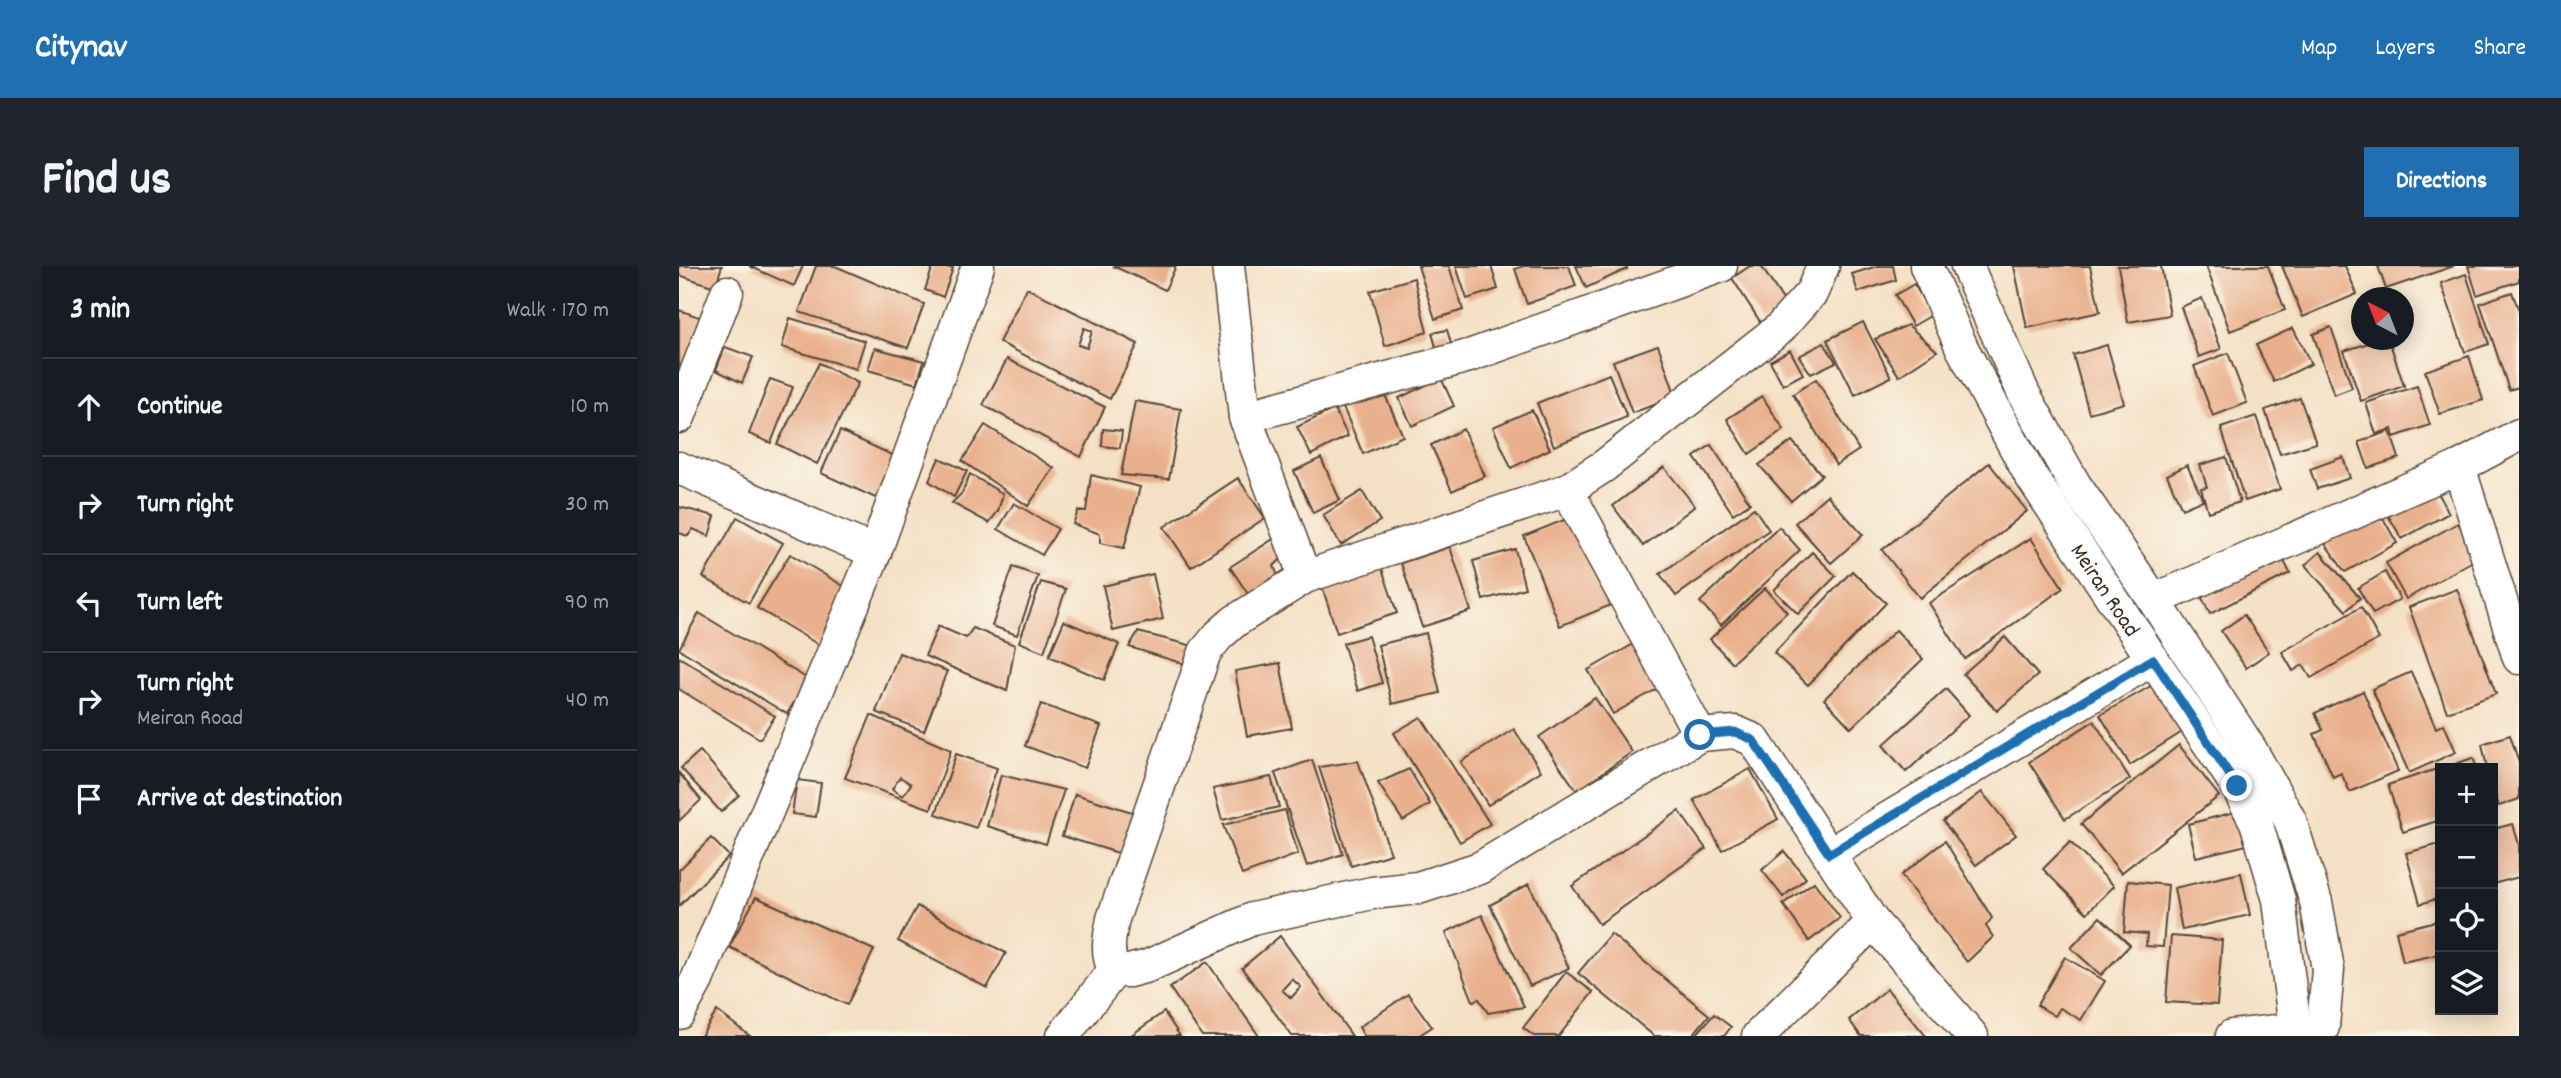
<!DOCTYPE html>
<meta charset="utf-8">
<style>
body{margin:0;font-family:Dekko,sans-serif;background:#20242c;color:#f1f3f6}
.controls{position:absolute;right:21px;bottom:21px;display:grid;overflow:hidden;border-radius:0px;box-shadow:0 4px 18px #0003}
.controls button{width:63px;height:63px;display:grid;place-items:center;padding:0;border:0;border-bottom:2px solid #363941;background:#171b24;color:#f1f3f6;font:35px sans-serif}
.compass{position:absolute;left:1672px;top:21px;width:63px;height:63px;border-radius:50%;background:#171b24;box-shadow:0 4px 18px #0003;rotate:318deg}
.stop{position:absolute;width:21px;height:21px;margin:-16px;border:5px solid #1f6fb2;border-radius:50%;background:#fff}
.stop.end{background:#1f6fb2;border-color:#fff;box-shadow:0 2px 7px #0008}
.list{margin:0;padding:0;list-style:none}
h2{display:flex;justify-content:space-between;align-items:center;height:91px;margin:0;padding:0 28px;font-size:30px}
h2 small{font-size:23px;font-weight:400;color:#9ea1a6}
.list li{display:grid;grid-template-columns:46px 1fr auto;gap:21px;align-items:center;box-sizing:border-box;height:98px;padding:0 28px;border-top:2px solid #363941}
.list b{display:block;font-size:26px;white-space:nowrap}
.list p{margin:0;font-size:23px;white-space:nowrap;color:#9ea1a6}
.list em{font-size:23px;font-style:normal;color:#9ea1a6}
.icon{flex:none;width:38px;height:38px;fill:none;stroke:currentColor;stroke-width:2;stroke-linecap:round;stroke-linejoin:round}
.map{position:relative;flex:none;width:1840px;height:770px;overflow:hidden;border-radius:0px}
header{display:flex;align-items:center;gap:42px;box-sizing:border-box;height:98px;padding:0 35px;background:#1f6fb2;color:#fff}
header strong{font-size:33px}
nav{display:flex;gap:38px;margin-inline-start:auto;font-size:24px}
.intro{display:flex;align-items:center;justify-content:space-between;box-sizing:border-box;height:168px;padding:0 42px}
h1{margin:0;font-size:49px}
.button{padding:18px 32px;border-radius:0px;background:#1f6fb2;color:#fff;font-size:24px;font-weight:700}
main{display:flex;gap:42px;padding:0 42px}
aside{flex:1;background:#171b24;border-radius:0px;box-shadow:0 4px 18px #0003}
.map>svg:first-child{display:block}
</style>
<header>
<strong>Citynav</strong>
<nav><a>Map</a><a>Layers</a><a>Share</a></nav>
</header>
<div class="intro"><h1>Find us</h1><a class="button">Directions</a></div>
<main>
<aside>
<h2>3 min<small>Walk · 170 m</small></h2>
<ul class="list">
<li><svg class="icon" aria-label="ahead" viewBox="0 0 24 24"><path d="M12 20V5M6 11l6-6 6 6"/></svg><div><b>Continue</b></div><em>10 m</em></li>
<li><svg class="icon" aria-label="right" viewBox="0 0 24 24"><path d="M7 20v-9h11M14 6l5 5-5 5"/></svg><div><b>Turn right</b></div><em>30 m</em></li>
<li><svg class="icon" aria-label="left" viewBox="0 0 24 24"><path d="M17 20v-9H6M10 6l-5 5 5 5"/></svg><div><b>Turn left</b></div><em>90 m</em></li>
<li><svg class="icon" aria-label="right" viewBox="0 0 24 24"><path d="M7 20v-9h11M14 6l5 5-5 5"/></svg><div><b>Turn right</b><p>Meiran Road</p></div><em>40 m</em></li>
<li><svg class="icon" aria-label="arrive" viewBox="0 0 24 24"><path d="M6 21V4h12l-3 4 3 4H6"/></svg><div><b>Arrive at destination</b></div></li>
</ul>
</aside>
<div class="map">
<svg width="1840" height="770" viewBox="0 0 1840 770">
<rect width="100%" height="100%" fill="#fbf7ec"/>
<filter id="ink" filterUnits="userSpaceOnUse"><feTurbulence type="fractalNoise" baseFrequency=".0143" numOctaves="2"/><feDisplacementMap in="SourceGraphic" scale="14" xChannelSelector="R" yChannelSelector="G"/><feConvolveMatrix kernelMatrix="1 2 1 2 8 2 1 2 1" color-interpolation-filters="sRGB"/></filter>
<filter id="wash" filterUnits="userSpaceOnUse"><feTurbulence type="fractalNoise" baseFrequency=".00686" numOctaves="4" result="noise"/><feDisplacementMap in="SourceGraphic" scale="28" xChannelSelector="R" yChannelSelector="G"/><feGaussianBlur stdDeviation="1.57" result="paint"/><feColorMatrix in="noise" values="0 0 0 0 0 0 0 0 0 0 0 0 0 0 0 0 0 1.4 0 .05"/><feComposite in="paint" operator="in"/></filter>
<g filter="url(#wash)">
<rect width="100%" height="100%" fill="#f4e0c4"/>
<g id="blocks">
<g fill="#e9b08d" fill-rule="evenodd">
<path d="M0,0H43L36,21L0,9Z"/>
<path d="M70,0H124L115,20Z"/>
<path d="M137,0H156L245,38L229,82L120,46Z"/>
<path d="M254,0L274,2L264,31L246,24Z"/>
<path d="M434,0H497L486,24Z"/>
<path d="M739,0H770L784,44L756,53Z"/>
<path d="M777,0H812L819,23L788,33Z"/>
<path d="M845,0H890L897,20L848,38L836,3Z"/>
<path d="M897,0H947L948,3L907,22Z"/>
<path d="M1071,0H1082L1108,40L1082,57L1053,12Z"/>
<path d="M1198,0H1214L1217,14L1179,26L1173,8Z"/>
<path d="M1335,0H1411L1421,46L1348,62Z"/>
<path d="M1439,0H1482L1491,49L1449,56Z"/>
<path d="M1527,0H1589L1606,44L1551,65Z"/>
<path d="M1603,0H1666L1678,28L1624,51Z"/>
<path d="M1699,0H1775L1707,23Z"/>
<path d="M1789,0H1840V15L1798,29Z"/>
<path d="M1787,8L1810,78L1786,86L1762,17Z"/>
<path d="M735,12L748,66L706,80L691,25Z"/>
<path d="M1235,18L1253,49L1234,60L1216,29Z"/>
<path d="M348,22L459,78L431,133L320,76ZM405,62L413,65L408,82L399,79Z"/>
<path d="M1833,26L1840,45V121L1830,124L1801,37Z"/>
<path d="M1523,32L1542,83L1520,91L1502,41Z"/>
<path d="M0,44L23,52L0,113Z"/>
<path d="M111,52L186,75L177,103L103,81Z"/>
<path d="M1184,56L1212,111L1176,129L1148,74Z"/>
<path d="M1229,59L1258,85L1220,110L1196,73Z"/>
<path d="M1652,61L1673,122L1655,129L1634,68Z"/>
<path d="M1614,62L1632,98L1595,116L1577,79Z"/>
<path d="M768,64L774,84L759,88L753,67Z"/>
<path d="M1699,74H1710L1725,120L1682,135L1665,85Z"/>
<path d="M1145,77L1157,96L1132,108L1120,90Z"/>
<path d="M979,79L997,131L953,147L934,95Z"/>
<path d="M1428,79L1445,137L1410,147L1394,89Z"/>
<path d="M46,81L74,91L63,117L37,104Z"/>
<path d="M196,82L245,95L238,118L189,104Z"/>
<path d="M1111,84L1124,108L1104,119L1091,95Z"/>
<path d="M1549,87L1568,137L1534,150L1515,100Z"/>
<path d="M1790,90L1804,134L1761,148L1746,105Z"/>
<path d="M328,93L426,141L402,191L304,139Z"/>
<path d="M140,97L179,117L138,198L98,178Z"/>
<path d="M930,108L948,151L875,180L858,137Z"/>
<path d="M762,112L775,140L733,160L720,132Z"/>
<path d="M91,113L114,121L92,177L70,168Z"/>
<path d="M1137,113L1180,184L1157,199L1114,128Z"/>
<path d="M1738,120L1751,159L1715,171L1713,163L1697,168L1687,137Z"/>
<path d="M703,122L724,170L684,188L663,139Z"/>
<path d="M1083,130L1105,164L1070,188L1048,153Z"/>
<path d="M1621,132L1637,177L1601,188L1586,144Z"/>
<path d="M456,135L502,143L490,213L442,209Z"/>
<path d="M655,143L669,170L632,189L618,161Z"/>
<path d="M853,144L871,183L832,202L814,161Z"/>
<path d="M1577,150L1601,223L1566,235L1542,162Z"/>
<path d="M306,159L375,202L349,240L283,195Z"/>
<path d="M424,163L443,165L441,182L423,180Z"/>
<path d="M784,163L806,210L773,225L752,179Z"/>
<path d="M161,165L222,193L203,235L142,207Z"/>
<path d="M1711,165L1720,192L1689,202L1680,176Z"/>
<path d="M1113,175L1143,209L1112,235L1080,199Z"/>
<path d="M1032,179L1071,237L1054,248L1015,191Z"/>
<path d="M1547,191L1561,236L1529,246L1522,222L1528,221L1521,199Z"/>
<path d="M1664,191L1671,212L1638,223L1631,203Z"/>
<path d="M260,192L288,205L275,231L250,215Z"/>
<path d="M642,192L661,234L634,247L615,205Z"/>
<path d="M1310,197L1348,245L1241,332L1203,284Z"/>
<path d="M1508,199L1524,234L1503,243L1488,209Z"/>
<path d="M985,201L1016,240L964,280L934,240Z"/>
<path d="M291,208L324,228L319,245L310,257L273,237L283,227Z"/>
<path d="M412,209L461,221L445,282L421,277V268L394,258L399,245H407Z"/>
<path d="M559,212L586,252L512,301L485,261Z"/>
<path d="M1756,221L1770,247L1723,273L1709,249Z"/>
<path d="M683,225L701,255L662,279L644,249Z"/>
<path d="M1148,229L1184,269L1152,297L1116,257Z"/>
<path d="M335,237L379,263L363,289L319,263Z"/>
<path d="M0,241L36,250L30,270L14,263L9,270L0,267Z"/>
<path d="M1075,242L1090,264L997,330L981,308Z"/>
<path d="M1700,245L1718,277L1666,306L1645,276Z"/>
<path d="M895,250L932,339L881,360L845,270Z"/>
<path d="M58,251L104,277L70,337L24,311Z"/>
<path d="M1779,257L1799,292L1727,333L1707,297Z"/>
<path d="M1100,261L1121,284L1042,359L1021,336Z"/>
<path d="M596,272L606,289L595,300L600,313L571,331L551,301Z"/>
<path d="M1352,272L1384,322L1286,393L1250,337Z"/>
<path d="M771,281L792,345L743,361L722,297Z"/>
<path d="M836,283L846,322L804,334L794,295Z"/>
<path d="M1599,283L1611,307L1531,348L1519,324Z"/>
<path d="M1133,286L1157,310L1119,348L1095,324Z"/>
<path d="M1641,286L1681,332L1667,345L1626,299Z"/>
<path d="M111,288L173,325L140,379L78,342Z"/>
<path d="M699,291L718,347L658,367L640,311Z"/>
<path d="M334,301L359,310L338,369L313,360Z"/>
<path d="M1173,305L1207,337L1129,419L1095,387Z"/>
<path d="M1706,306L1721,333L1694,348L1679,322Z"/>
<path d="M474,308L484,353L434,365L424,320Z"/>
<path d="M362,316L387,323L365,386L340,376Z"/>
<path d="M1086,322L1108,346L1053,397L1031,373Z"/>
<path d="M1778,323L1817,428L1768,446L1730,341Z"/>
<path d="M1682,341L1700,373L1632,412L1624,399L1614,405L1603,386Z"/>
<path d="M20,347L129,413L108,448L0,383Z"/>
<path d="M1565,349L1590,386L1567,402L1542,365Z"/>
<path d="M385,355L440,378L425,414L370,390Z"/>
<path d="M259,360L287,372L294,362L336,379L328,425L246,390Z"/>
<path d="M1217,364L1244,393L1172,462L1145,433Z"/>
<path d="M459,366L518,381L512,400L450,381Z"/>
<path d="M747,367L761,427L713,438L699,379Z"/>
<path d="M689,370L703,417L679,425L664,377Z"/>
<path d="M1326,371L1359,409L1318,445L1284,408Z"/>
<path d="M958,376L983,420L934,448L909,404Z"/>
<path d="M220,387L268,405L245,465L197,446Z"/>
<path d="M0,391L96,450L81,473L0,423Z"/>
<path d="M601,397L613,462L568,470L556,405Z"/>
<path d="M1732,406L1757,462L1765,458L1777,486L1730,507L1693,423Z"/>
<path d="M1479,416L1508,463L1451,499L1421,449Z"/>
<path d="M1267,423L1290,449L1227,506L1204,479Z"/>
<path d="M1684,425L1719,505L1671,526L1662,507L1654,511L1635,468L1644,464L1636,447Z"/>
<path d="M916,432L953,486L898,525L860,471Z"/>
<path d="M362,438L422,460L406,502L346,480Z"/>
<path d="M192,449L272,484L252,543L166,512ZM221,511L232,518L224,530L213,523Z"/>
<path d="M742,451L811,558L781,576L715,467Z"/>
<path d="M1415,455L1451,513L1386,553L1350,496Z"/>
<path d="M835,463L862,505L809,539L782,496Z"/>
<path d="M1831,469L1840,497V533L1820,540L1814,521V502H1808L1803,478Z"/>
<path d="M1500,479L1540,530L1442,607L1402,558Z"/>
<path d="M21,485L60,529L42,546L2,502Z"/>
<path d="M277,488L318,502L297,562L257,548Z"/>
<path d="M1794,492L1798,502H1764Z"/>
<path d="M633,494L664,588L628,600L596,507Z"/>
<path d="M679,495L712,588L672,600L640,501Z"/>
<path d="M1761,502V554L1724,566L1709,519Z"/>
<path d="M730,503L751,538L724,555L699,517Z"/>
<path d="M1071,503L1099,553L1043,584L1015,534Z"/>
<path d="M0,507L22,534L0,555Z"/>
<path d="M322,509L385,524L367,578L308,560Z"/>
<path d="M592,511L600,541L543,554L534,523Z"/>
<path d="M118,514L142,517L137,551L113,548Z"/>
<path d="M1303,526L1337,569L1297,599L1264,555Z"/>
<path d="M396,528L459,548L446,589L383,570Z"/>
<path d="M606,544L619,588L563,609L544,559Z"/>
<path d="M1564,544L1572,578L1517,591L1509,558Z"/>
<path d="M1000,545L1027,583L920,658L893,620Z"/>
<path d="M1834,558L1840,579V611L1814,618V563Z"/>
<path d="M32,572L50,590L0,640V604Z"/>
<path d="M1266,575L1313,652L1307,660L1314,671L1288,696L1222,609Z"/>
<path d="M1391,576L1435,620L1408,647L1364,603Z"/>
<path d="M1761,578V632L1741,638L1727,587Z"/>
<path d="M1105,585L1127,612L1104,631L1083,604Z"/>
<path d="M1562,607L1571,649L1503,664L1495,622Z"/>
<path d="M1449,615L1489,619L1484,681L1467,680L1468,668L1445,666Z"/>
<path d="M1135,616L1161,652L1130,675L1104,638Z"/>
<path d="M850,618L890,702L851,720L811,639Z"/>
<path d="M77,631L195,684L168,739L50,681Z"/>
<path d="M238,640L327,687L308,722L219,675Z"/>
<path d="M803,649L845,741L809,747L800,733L794,735L767,666Z"/>
<path d="M1421,651L1451,679L1422,709L1392,682Z"/>
<path d="M1761,654V688L1724,696L1717,665Z"/>
<path d="M932,668L1030,749L1013,770H975L899,707Z"/>
<path d="M601,670L673,770H613L563,702ZM613,713L622,721L612,732L603,724Z"/>
<path d="M1492,670L1543,674L1538,739L1487,736Z"/>
<path d="M1386,691L1426,715L1402,754L1381,742L1376,750L1358,739Z"/>
<path d="M528,696L580,770H523L491,722Z"/>
<path d="M887,706L914,726L880,770H855L844,762Z"/>
<path d="M1208,723L1247,770H1182L1170,754Z"/>
<path d="M729,728L753,761L739,770H685L680,761Z"/>
<path d="M38,745L71,770H22Z"/>
<path d="M485,746L501,770H451Z"/>
<path d="M1035,748L1052,761L1045,770H1016Z"/>
</g>
</g>
</g>
<g filter="url(#ink)">
<use href="#blocks" fill-opacity="0" stroke="#574537" stroke-width="2"/>
<g fill="none" stroke-linecap="round" stroke-linejoin="round">
<defs>
<g id="minor">
<path d="M549,0L566,151L790,90L1042,0"/>
<path id="s1" d="M1247,0L1283,82L1350,207L1558,520L1577,556L1600,634L1616,763L1621,770"/>
<path d="M1288,0L1345,128L1396,219L1475,334L1572,484L1611,554L1637,636L1649,703L1644,761L1640,770"/>
<path d="M0,151L48,26"/>
<path d="M566,151L626,311"/>
<path d="M1780,201L1840,392"/>
<path d="M0,202L196,286"/>
<path d="M888,224L1021,469L1056,466L1075,474L1194,656L1293,770"/>
<path d="M1475,334L1780,201L1840,169"/>
<path d="M1150,588L1474,393"/>
<path d="M435,705C427,686 430,672 434,653L526,386L540,369L556,355L626,311L888,224L925,200L1101,62L1133,26L1144,0"/>
<path d="M0,747L18,714L196,286L299,0"/>
<path d="M384,770L435,705H450L469,700L573,653L693,627L739,622L801,602L1021,469"/>
<path d="M1079,770L1194,656"/>
<path d="M1553,770L1616,763"/>
</g>
</defs>
<use href="#minor" stroke="#574537" stroke-width="35"/>
<use href="#minor" stroke="#fff" stroke-width="32"/>
</g>
</g>
<g fill="none" stroke-linecap="round" stroke-linejoin="round" filter="url(#ink)">
<path stroke="#1f6fb2" stroke-width="9" d="M1021,469L1056,466L1074,474L1150,588L1474,393L1558,520"/>
</g>
<g text-anchor="middle" stroke-width="5" stroke-linejoin="round" paint-order="stroke">
<g font-size="23" fill="#3b2a1e" stroke="#fbf7ec">
<text dy="8" stroke="none"><textPath href="#s1" startOffset="371">Meiran Road</textPath></text>
</g>
</g>
</svg>
<div class="controls">
<button>+</button>
<button>−</button>
<button><svg class="icon" aria-label="locate" viewBox="0 0 24 24"><circle cx="12" cy="12" r="6"/><path d="M12 2v4M12 18v4M2 12h4M18 12h4"/></svg></button>
<button><svg class="icon" aria-label="layers" viewBox="0 0 24 24"><path d="M12 4l9 5-9 5-9-5zM3 14l9 5 9-5"/></svg></button>
</div>
<svg class="compass" viewBox="-18 -18 36 36"><path d="M0-13l5 13h-10z" fill="#e53935"/><path d="M0 13l5-13h-10z" fill="#9ea1a6"/></svg>
<div class="stop" style="left:1021px;top:469px"></div>
<div class="stop end" style="left:1558px;top:520px"></div>
</div>
</main>
